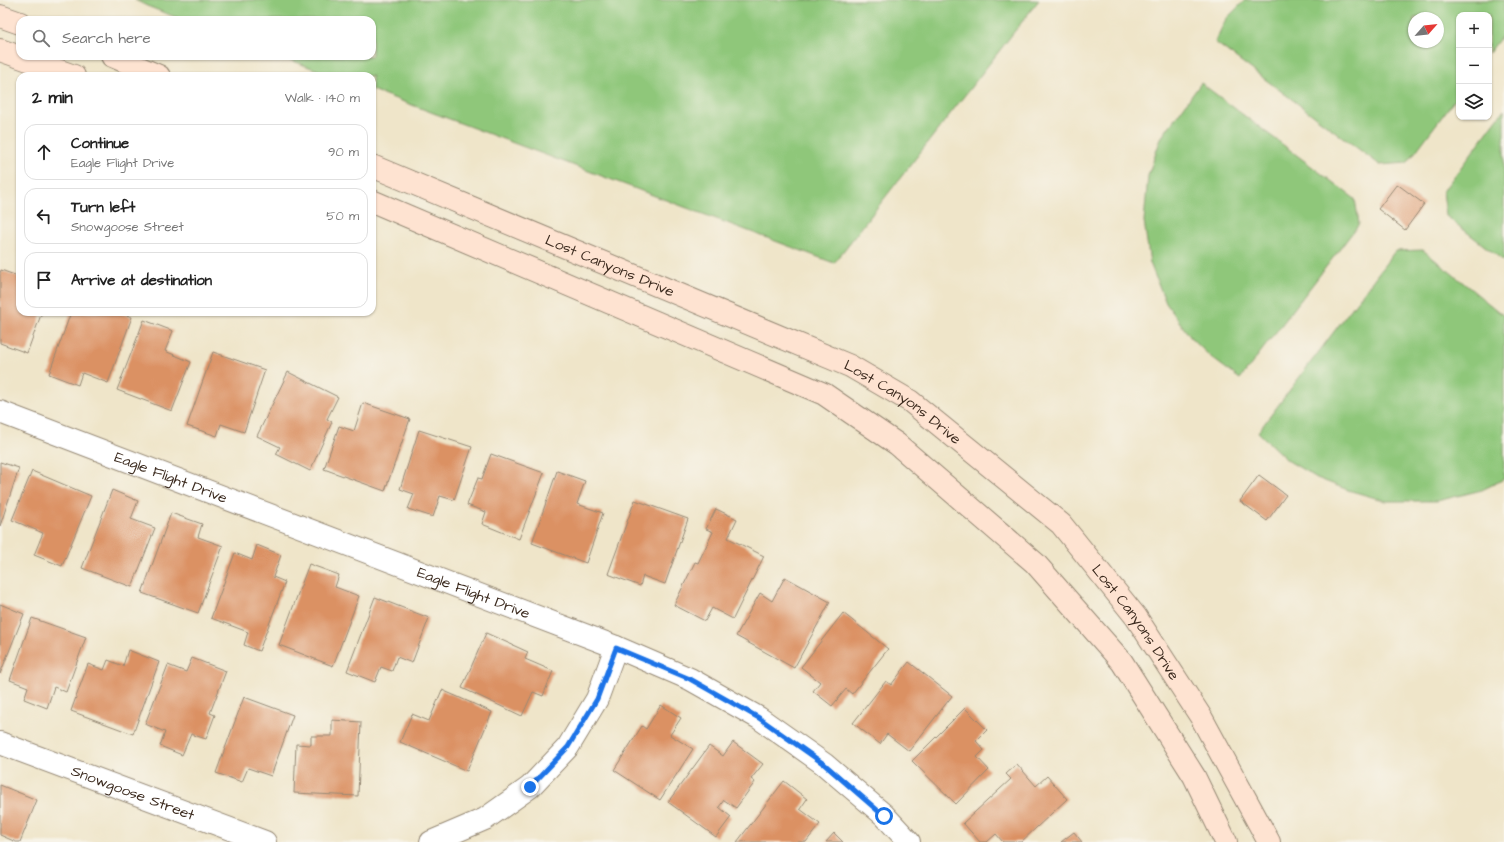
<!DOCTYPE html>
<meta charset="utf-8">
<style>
body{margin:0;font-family:"Architects Daughter",sans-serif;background:#f6f6f6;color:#222}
.controls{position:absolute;right:12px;top:12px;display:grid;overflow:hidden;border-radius:8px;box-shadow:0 1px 3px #0004}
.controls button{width:36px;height:36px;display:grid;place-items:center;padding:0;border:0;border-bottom:1px solid #e0e0e0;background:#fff;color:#222;font:20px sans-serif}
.compass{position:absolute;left:1408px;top:12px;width:36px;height:36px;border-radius:50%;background:#fff;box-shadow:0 1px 3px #0004;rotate:63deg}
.stop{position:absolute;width:12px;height:12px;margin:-9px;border:3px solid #1a73e8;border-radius:50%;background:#fff}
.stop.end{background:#1a73e8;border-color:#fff;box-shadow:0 1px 4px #0008}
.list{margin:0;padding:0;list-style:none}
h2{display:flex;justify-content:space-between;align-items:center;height:52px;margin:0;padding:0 16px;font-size:17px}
h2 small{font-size:13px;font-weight:400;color:#767676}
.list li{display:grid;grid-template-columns:26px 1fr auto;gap:12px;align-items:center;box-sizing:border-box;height:56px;margin:0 8px 8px;padding:0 8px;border:1px solid #e0e0e0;border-radius:12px}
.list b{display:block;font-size:15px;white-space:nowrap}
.list p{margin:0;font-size:13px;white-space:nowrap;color:#767676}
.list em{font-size:13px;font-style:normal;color:#767676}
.icon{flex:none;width:22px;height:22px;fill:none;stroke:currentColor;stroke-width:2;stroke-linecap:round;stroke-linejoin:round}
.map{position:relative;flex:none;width:1504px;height:842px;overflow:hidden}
.search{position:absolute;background:#fff;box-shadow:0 1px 3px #0004;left:16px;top:16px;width:360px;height:44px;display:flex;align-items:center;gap:10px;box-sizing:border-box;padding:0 14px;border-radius:12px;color:#767676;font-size:15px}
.panel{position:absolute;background:#fff;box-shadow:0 1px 3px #0004;left:16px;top:72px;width:360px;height:244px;border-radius:12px}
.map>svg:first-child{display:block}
</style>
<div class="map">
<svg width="1504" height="842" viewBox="0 0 1504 842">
<rect width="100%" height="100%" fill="#f7f3e8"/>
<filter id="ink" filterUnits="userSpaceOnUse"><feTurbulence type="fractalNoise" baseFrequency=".025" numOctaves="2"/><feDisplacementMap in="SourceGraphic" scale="8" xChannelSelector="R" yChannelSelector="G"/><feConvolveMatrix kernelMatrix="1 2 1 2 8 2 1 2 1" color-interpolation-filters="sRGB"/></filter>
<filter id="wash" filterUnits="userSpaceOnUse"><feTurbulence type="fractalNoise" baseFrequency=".012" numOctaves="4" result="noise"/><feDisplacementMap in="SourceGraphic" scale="16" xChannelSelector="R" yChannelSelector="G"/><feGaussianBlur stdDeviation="0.9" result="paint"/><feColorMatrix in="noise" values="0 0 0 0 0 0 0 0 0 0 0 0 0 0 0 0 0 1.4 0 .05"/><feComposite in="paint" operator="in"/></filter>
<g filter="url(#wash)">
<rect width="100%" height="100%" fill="#efe5c9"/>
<g fill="#8fc77a" stroke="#65784c" fill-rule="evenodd">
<path d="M135,0H1039L834,263L372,90V76H333L280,56H372V20H183L147,6Z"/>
<path d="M1245,0H1504V33L1489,53V15H1459V94L1407,163L1380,165L1215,42L1226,19ZM1414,18H1438V42H1414Z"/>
<path d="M1201,83L1355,199L1359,224L1240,379L1212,358L1191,338L1166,303L1150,263L1144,221L1148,176L1161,138Z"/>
<path d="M1504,110V261L1446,216L1443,191Z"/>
<path d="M1423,250L1504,316V479L1482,490L1437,501H1386L1348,490L1317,478L1287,460L1258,432L1395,251Z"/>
</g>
<g id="blocks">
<g fill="#db9164">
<path d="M1397,184L1424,204L1405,230L1378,209Z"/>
<path d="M1,270L20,277V312H42L27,353L0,343V273Z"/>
<path d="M71,312H118L132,317L108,383L82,373L78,385L49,374Z"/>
<path d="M144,320L173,331L165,351L191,362L172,411L117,390Z"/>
<path d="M213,352L265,370L244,432L221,424L217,436L187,426Z"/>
<path d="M288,372L338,397L327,419L332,422L310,471L276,454L280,447L257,436Z"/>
<path d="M363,403L410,419L385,491L324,469L339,426L354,431Z"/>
<path d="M419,430L472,447L454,500L440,496L433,517L408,509L414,494L400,489Z"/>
<path d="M491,454L544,473L519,539L482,524L486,512L467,505L478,478L482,479Z"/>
<path d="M0,462L19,468L0,526Z"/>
<path d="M32,471L91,496L62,566L34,555L43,533L12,520Z"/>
<path d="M557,471L585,481L577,504L603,513L586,563L532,543Z"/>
<path d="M1259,475L1286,495L1267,521L1240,501Z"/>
<path d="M112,490L138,501L131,519L155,528L132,587L82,568Z"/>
<path d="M635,500L688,519L665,584L643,576L640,586L608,574Z"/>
<path d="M716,509L737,519L728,538L764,556L733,619L712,608L705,621L674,605L695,562L698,563L713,532L706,529Z"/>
<path d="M171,513L202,524L198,537L223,546L198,613L142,593Z"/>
<path d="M257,545L281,555L273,577L285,582L259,651L244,645L248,632L211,618L235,553L252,560Z"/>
<path d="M309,564L339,575L335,587L359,596L333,666L279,645Z"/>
<path d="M785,577L830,602L794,668L736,636L760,593L772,601Z"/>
<path d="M375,597L429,618L412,663L397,657L392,671L381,667L375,682L347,671Z"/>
<path d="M0,604L24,614L0,674Z"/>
<path d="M843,613L888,649L852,694L846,689L832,706L813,691L820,682L801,667Z"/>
<path d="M32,618L86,637L66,692L54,687L47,708L24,699L28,687L10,680Z"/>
<path d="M486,633L528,652L525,659L553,671L543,696L533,692L522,716L462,688Z"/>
<path d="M128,650L159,662L133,734L71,711L88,664L104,670L108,660L123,666Z"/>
<path d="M192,658L226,671L210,713L215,715L206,739L191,734L182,755L160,746L165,732L145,724L168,665L186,672Z"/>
<path d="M909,662L952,696L909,751L887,734L880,744L853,723L886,681L891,685Z"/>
<path d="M442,690L492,712L467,771L400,742L412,714L429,721Z"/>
<path d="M244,697L293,715L271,776L248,768L242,782L216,773Z"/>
<path d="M661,705L681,718L670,735L693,749L660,800L614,770L642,726L646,729Z"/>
<path d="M965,708L987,730L976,741L984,750L977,757L989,770L956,804L912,761Z"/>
<path d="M332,720L361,722L358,796L294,793L296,744L311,745V736H332Z"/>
<path d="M733,742L763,764L751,779L755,782L736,808L724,800L719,807L731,817L716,837L668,802L709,746L723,756Z"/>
<path d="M1017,764L1036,786L1047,776L1067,799L1021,842H1003L996,834L987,842H980L963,823L1011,779L1006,774Z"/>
<path d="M784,781L807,799L800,809L820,824L806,842H737Z"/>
<path d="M0,785L37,800L20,842H16L0,835Z"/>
<path d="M1074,832L1082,842H1061Z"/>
<path d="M834,833L843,842H826Z"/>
</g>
</g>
</g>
<g filter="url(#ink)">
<use href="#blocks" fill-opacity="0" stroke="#958874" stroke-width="1"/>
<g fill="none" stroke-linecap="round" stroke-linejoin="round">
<defs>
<g id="street">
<path id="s1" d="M0,412L616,647L690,679L759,718L824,764L884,815L909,842"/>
<path id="s2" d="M0,743L265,842"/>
<path d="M431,842L485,819L530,787L568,747L597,699L616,647"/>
</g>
<g id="secondary">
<path d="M0,16L20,23"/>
<path d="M0,50L74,76"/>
<path d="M112,56L159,76"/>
<path id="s3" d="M372,166L850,366L910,401L1061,524L1136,617L1201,717L1269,842"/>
<path d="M372,201L824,394L897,444L1035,563L1122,662L1194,776L1226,842"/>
</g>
</defs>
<use href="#street" stroke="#958874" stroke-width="24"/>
<use href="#secondary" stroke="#958874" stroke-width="24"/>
<use href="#street" stroke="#fff" stroke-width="22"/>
<use href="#secondary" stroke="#fee3d1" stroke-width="22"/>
</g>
</g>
<g fill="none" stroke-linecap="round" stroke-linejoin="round" filter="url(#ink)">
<path stroke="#1a73e8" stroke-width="5" d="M530,787L568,747L597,699L616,648L690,679L759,718L824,764L884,816"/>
</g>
<g text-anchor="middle" stroke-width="3" stroke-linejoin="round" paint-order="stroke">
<g font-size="15" fill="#3b2a1e" stroke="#f7f3e8">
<text dy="5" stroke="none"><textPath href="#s3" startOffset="258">Lost Canyons Drive</textPath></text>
<text dy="5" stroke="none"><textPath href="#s3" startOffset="582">Lost Canyons Drive</textPath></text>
<text dy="5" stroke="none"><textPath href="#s1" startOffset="183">Eagle Flight Drive</textPath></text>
<text dy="5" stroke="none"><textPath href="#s1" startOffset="507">Eagle Flight Drive</textPath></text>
<text dy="5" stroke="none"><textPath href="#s3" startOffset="906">Lost Canyons Drive</textPath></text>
<text dy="5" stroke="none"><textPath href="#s2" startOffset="142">Snowgoose Street</textPath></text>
</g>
</g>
</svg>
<div class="controls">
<button>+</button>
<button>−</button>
<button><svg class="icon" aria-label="layers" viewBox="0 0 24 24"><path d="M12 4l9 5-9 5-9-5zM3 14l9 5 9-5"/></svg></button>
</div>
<svg class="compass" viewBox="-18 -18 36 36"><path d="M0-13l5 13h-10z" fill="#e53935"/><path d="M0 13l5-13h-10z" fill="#767676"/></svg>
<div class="stop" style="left:884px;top:816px"></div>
<div class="stop end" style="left:530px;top:787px"></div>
<div class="search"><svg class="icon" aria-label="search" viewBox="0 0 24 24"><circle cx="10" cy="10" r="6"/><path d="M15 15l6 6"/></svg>Search here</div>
<section class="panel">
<h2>2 min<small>Walk · 140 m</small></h2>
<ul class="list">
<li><svg class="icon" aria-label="ahead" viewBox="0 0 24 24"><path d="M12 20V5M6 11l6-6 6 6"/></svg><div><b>Continue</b><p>Eagle Flight Drive</p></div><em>90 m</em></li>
<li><svg class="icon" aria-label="left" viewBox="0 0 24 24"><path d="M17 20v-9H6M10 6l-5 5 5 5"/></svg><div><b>Turn left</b><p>Snowgoose Street</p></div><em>50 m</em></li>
<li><svg class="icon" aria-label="arrive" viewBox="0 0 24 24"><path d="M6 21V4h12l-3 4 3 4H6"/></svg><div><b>Arrive at destination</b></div></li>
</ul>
</section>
</div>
